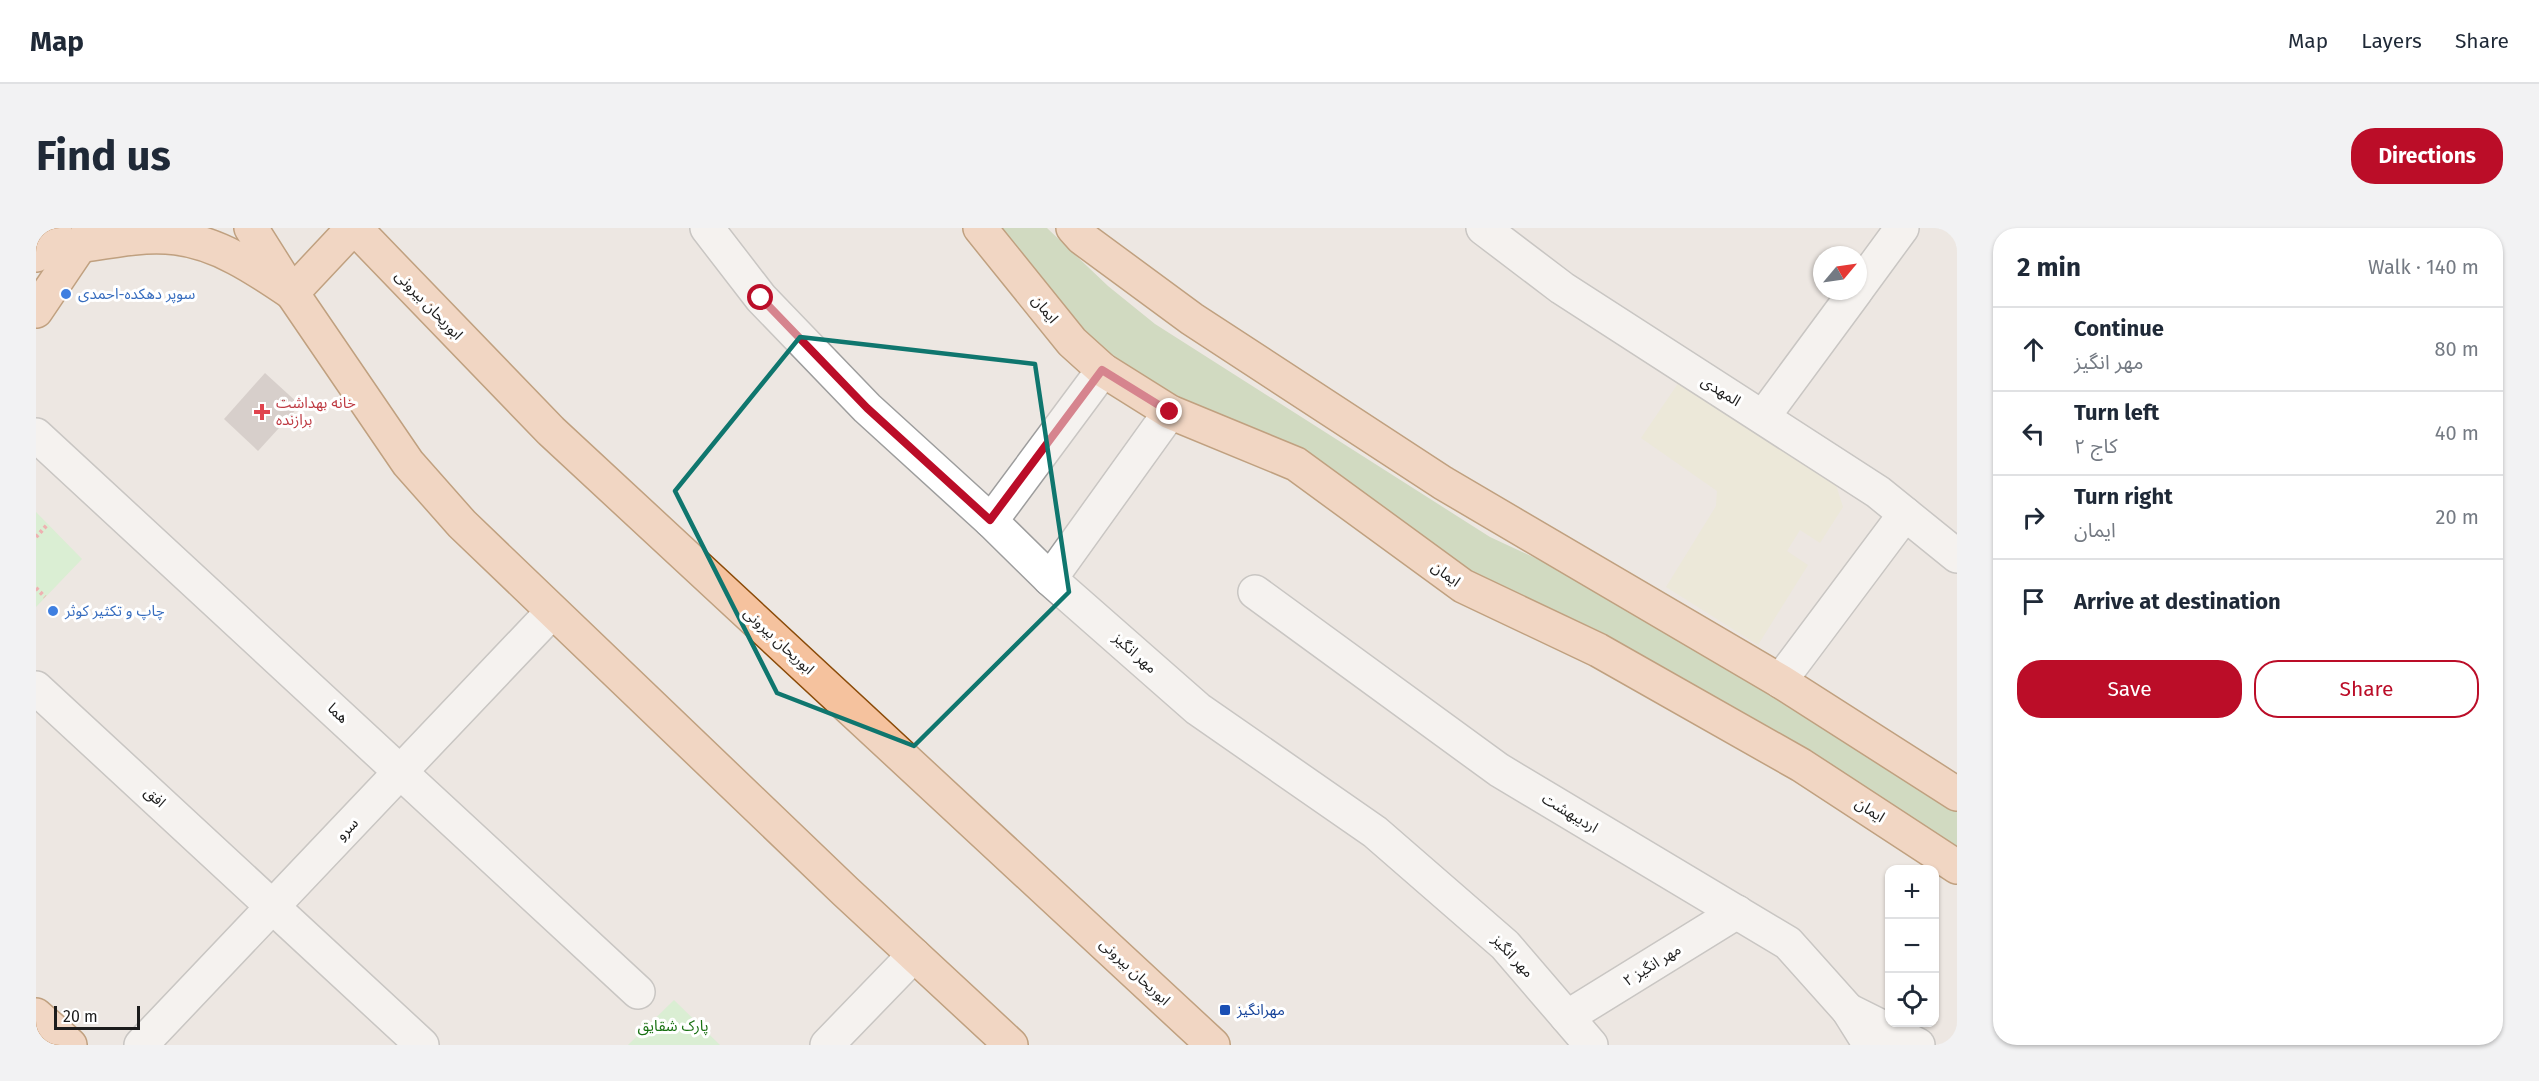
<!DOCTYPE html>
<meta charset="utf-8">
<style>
body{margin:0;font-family:"Fira Sans","Noto Sans Arabic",sans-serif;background:#f2f2f3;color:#1f2937}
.controls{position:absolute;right:18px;bottom:18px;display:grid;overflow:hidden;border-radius:12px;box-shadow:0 2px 4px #0004}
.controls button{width:54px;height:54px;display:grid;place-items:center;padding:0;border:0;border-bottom:2px solid #e0e1e3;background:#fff;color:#1f2937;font:30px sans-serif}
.compass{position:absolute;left:1777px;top:18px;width:54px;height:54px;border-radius:50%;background:#fff;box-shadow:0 2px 4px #0004;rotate:61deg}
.scale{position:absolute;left:18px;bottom:15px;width:86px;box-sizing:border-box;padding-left:6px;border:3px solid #1c1c1c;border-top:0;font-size:16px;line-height:21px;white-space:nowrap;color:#1c1c1c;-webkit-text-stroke:4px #fff;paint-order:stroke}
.stop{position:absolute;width:18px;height:18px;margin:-14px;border:4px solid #bb0d28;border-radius:50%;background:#fff}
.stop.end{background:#bb0d28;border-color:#fff;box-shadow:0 2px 6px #0008}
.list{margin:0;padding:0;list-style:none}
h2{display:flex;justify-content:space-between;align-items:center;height:78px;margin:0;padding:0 24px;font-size:26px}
h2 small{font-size:20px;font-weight:400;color:#747a83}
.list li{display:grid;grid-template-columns:39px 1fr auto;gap:18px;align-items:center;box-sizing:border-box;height:84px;padding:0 24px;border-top:2px solid #e0e1e3}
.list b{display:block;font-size:22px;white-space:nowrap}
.list p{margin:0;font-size:20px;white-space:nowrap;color:#747a83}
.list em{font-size:20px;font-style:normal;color:#747a83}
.actions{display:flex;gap:12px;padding:18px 24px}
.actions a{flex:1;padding:14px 0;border:2px solid #bb0d28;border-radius:24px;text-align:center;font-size:21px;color:#bb0d28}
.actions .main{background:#bb0d28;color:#fff}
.icon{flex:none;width:33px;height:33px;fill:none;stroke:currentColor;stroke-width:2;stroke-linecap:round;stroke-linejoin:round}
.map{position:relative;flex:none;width:1921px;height:817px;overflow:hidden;border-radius:24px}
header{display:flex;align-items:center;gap:36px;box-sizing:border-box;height:84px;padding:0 30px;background:#fff;border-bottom:2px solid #e0e1e3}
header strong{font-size:28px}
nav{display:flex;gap:33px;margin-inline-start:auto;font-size:21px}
.intro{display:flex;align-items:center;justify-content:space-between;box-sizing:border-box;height:144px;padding:0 36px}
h1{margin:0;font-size:42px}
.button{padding:15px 27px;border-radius:24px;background:#bb0d28;color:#fff;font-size:21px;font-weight:700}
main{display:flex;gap:36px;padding:0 36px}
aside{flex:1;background:#fff;border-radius:24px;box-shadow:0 2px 4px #0004}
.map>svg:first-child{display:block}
</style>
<header>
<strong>Map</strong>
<nav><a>Map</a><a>Layers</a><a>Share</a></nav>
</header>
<div class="intro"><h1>Find us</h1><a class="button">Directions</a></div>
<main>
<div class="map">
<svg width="1921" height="817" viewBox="0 0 1921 817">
<rect width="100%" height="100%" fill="#ede7e2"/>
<path fill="#ebe8ce" d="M1645,151L1800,257L1807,279L1784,315L1764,302L1751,323L1772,337L1722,417L1630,359L1680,278L1681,263L1605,210Z"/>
<path fill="#afc999" d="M961,0H1011L1072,58L1119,96L1454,309L1553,355L1921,575V630L1451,358L1198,201L1058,123Z"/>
<g fill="#c4f5c0">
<path d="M0,284L46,331L0,379Z"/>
<path d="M638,772L684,817H592Z"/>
</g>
<path fill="#bdb2af" d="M229,145L264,177L222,223L188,191Z"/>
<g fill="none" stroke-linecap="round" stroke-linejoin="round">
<defs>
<g id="minor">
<path d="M671,0L725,70L831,180L955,293L1014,351L1162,481L1339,604L1469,717L1555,817"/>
<path d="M1447,0L1526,60L1842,264L1921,328"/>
<path d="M1822,60L1866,0"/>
<path d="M1727,189L1820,63"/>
<path d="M0,207L602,764"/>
<path d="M955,293L1067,142"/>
<path d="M1014,351L1134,184"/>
<path d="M1219,364L1463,542L1752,715L1812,782L1834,817"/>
<path d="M1744,453L1869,286"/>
<path d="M0,460L386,817"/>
<path d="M1812,782L1882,817"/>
<path d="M1531,789L1701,684"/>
<path d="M105,817L516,384"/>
<path d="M791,817L878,727"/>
</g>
<g id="major">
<path d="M215,0L256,65L372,235L426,296L809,663L975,817"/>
<path d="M319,0L515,203L1177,817"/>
<path d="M944,0L1036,114L1067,142L1134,184L1260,236L1427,358L1562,422L1765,537L1921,639"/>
<path d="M1037,0L1046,10L1156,91L1407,255L1744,453L1921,566"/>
<path d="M44,18C75,13 109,6 140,10C183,15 222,42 256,65L317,0"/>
<path d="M0,27L19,0"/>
<path d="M0,83L56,0"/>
<path d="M0,787L34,817"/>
</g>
</defs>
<use href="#minor" stroke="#9d9d9d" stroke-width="36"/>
<use href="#major" stroke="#8a4b09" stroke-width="36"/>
<g stroke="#f06f76" stroke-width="4" stroke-dasharray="3 3" stroke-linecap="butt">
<path d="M0,309L12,296"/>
<path d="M0,360L9,369"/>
</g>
<use href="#minor" stroke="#fff" stroke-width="33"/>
<use href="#major" stroke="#f5c29e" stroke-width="33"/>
</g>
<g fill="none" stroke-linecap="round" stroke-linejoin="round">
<path stroke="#bb0d28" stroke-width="8" d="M725,70L831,180L954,292L1066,142L1134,184"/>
</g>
<path d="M0 0H1921V817H0ZM764,109L999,136L1033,364L878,518L741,465L639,263Z" fill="#ede7e2" fill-opacity=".55" fill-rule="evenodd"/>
<path fill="none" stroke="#0f766e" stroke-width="4.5" stroke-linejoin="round" d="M764,109L999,136L1033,364L878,518L741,465L639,263Z"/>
<g fill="#3f7fe0" stroke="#fff" stroke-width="2">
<circle cx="30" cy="66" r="6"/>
<circle cx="17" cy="383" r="6"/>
</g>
<path fill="#e0444e" stroke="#fff" stroke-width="2" d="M223 175h6v6h6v6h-6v6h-6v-6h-6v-6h6z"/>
<rect fill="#1a4fb4" stroke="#fff" stroke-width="2" x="1183" y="776" width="12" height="12" rx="3"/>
<g text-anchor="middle" stroke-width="6" stroke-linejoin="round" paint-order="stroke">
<g font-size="15" fill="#366cbe" stroke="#fff" text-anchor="start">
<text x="42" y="71">سوپر دهکده-احمدی</text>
<text x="29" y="388">چاپ و تکثیر کوثر</text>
</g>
<g font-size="15" fill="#1c1c1c" stroke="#fff">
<text transform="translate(393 77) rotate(46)" y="5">ابوریحان بیرونی</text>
<text transform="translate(1009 81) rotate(50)" y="5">ایمان</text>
<text transform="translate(1685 163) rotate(32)" y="5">المهدی</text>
<text transform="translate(1410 346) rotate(36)" y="5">ایمان</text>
<text transform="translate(743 413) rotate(43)" y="5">ابوریحان بیرونی</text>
<text transform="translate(1099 425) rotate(42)" y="5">مهر انگیز</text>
<text transform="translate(302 485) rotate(43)" y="5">هما</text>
<text transform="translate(119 569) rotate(43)" y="5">افق</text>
<text transform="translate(1834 582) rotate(33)" y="5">ایمان</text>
<text transform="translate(1534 585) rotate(31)" y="5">اردیبهشت</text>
<text transform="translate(311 601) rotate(-46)" y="5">سرو</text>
<text transform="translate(1477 728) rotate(47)" y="5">مهر انگیز</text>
<text transform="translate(1616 737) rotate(-32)" y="5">مهر انگیز ۲</text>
<text transform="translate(1099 744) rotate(43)" y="5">ابوریحان بیرونی</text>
</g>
<g font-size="15" fill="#be3a42" stroke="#fff" text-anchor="start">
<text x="240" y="180">خانه بهداشت<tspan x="240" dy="17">برازنده</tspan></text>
</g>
<g font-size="15" fill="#164399" stroke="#fff" text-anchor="start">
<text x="1201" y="787">مهرانگیز</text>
</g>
<g font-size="15" fill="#197112" stroke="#fff">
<text x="637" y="803">پارک شقایق</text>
</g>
</g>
</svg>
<div class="controls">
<button>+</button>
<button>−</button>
<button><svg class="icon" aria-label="locate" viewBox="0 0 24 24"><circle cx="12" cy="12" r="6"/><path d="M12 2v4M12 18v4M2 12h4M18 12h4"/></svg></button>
</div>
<svg class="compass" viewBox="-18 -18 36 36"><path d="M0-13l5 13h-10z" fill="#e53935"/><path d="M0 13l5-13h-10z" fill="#747a83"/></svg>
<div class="scale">20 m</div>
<div class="stop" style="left:725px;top:70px"></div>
<div class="stop end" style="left:1134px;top:184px"></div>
</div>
<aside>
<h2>2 min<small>Walk · 140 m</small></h2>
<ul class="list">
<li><svg class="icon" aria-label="ahead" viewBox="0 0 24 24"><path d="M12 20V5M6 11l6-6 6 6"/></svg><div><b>Continue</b><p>مهر انگیز</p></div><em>80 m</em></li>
<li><svg class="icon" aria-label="left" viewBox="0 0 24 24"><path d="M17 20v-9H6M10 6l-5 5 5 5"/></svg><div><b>Turn left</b><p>کاج ۲</p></div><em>40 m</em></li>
<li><svg class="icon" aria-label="right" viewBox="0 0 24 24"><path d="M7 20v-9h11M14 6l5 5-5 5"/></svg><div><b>Turn right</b><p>ایمان</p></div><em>20 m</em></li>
<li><svg class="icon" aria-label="arrive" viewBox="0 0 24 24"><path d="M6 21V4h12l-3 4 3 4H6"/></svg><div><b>Arrive at destination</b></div></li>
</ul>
<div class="actions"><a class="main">Save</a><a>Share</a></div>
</aside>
</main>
